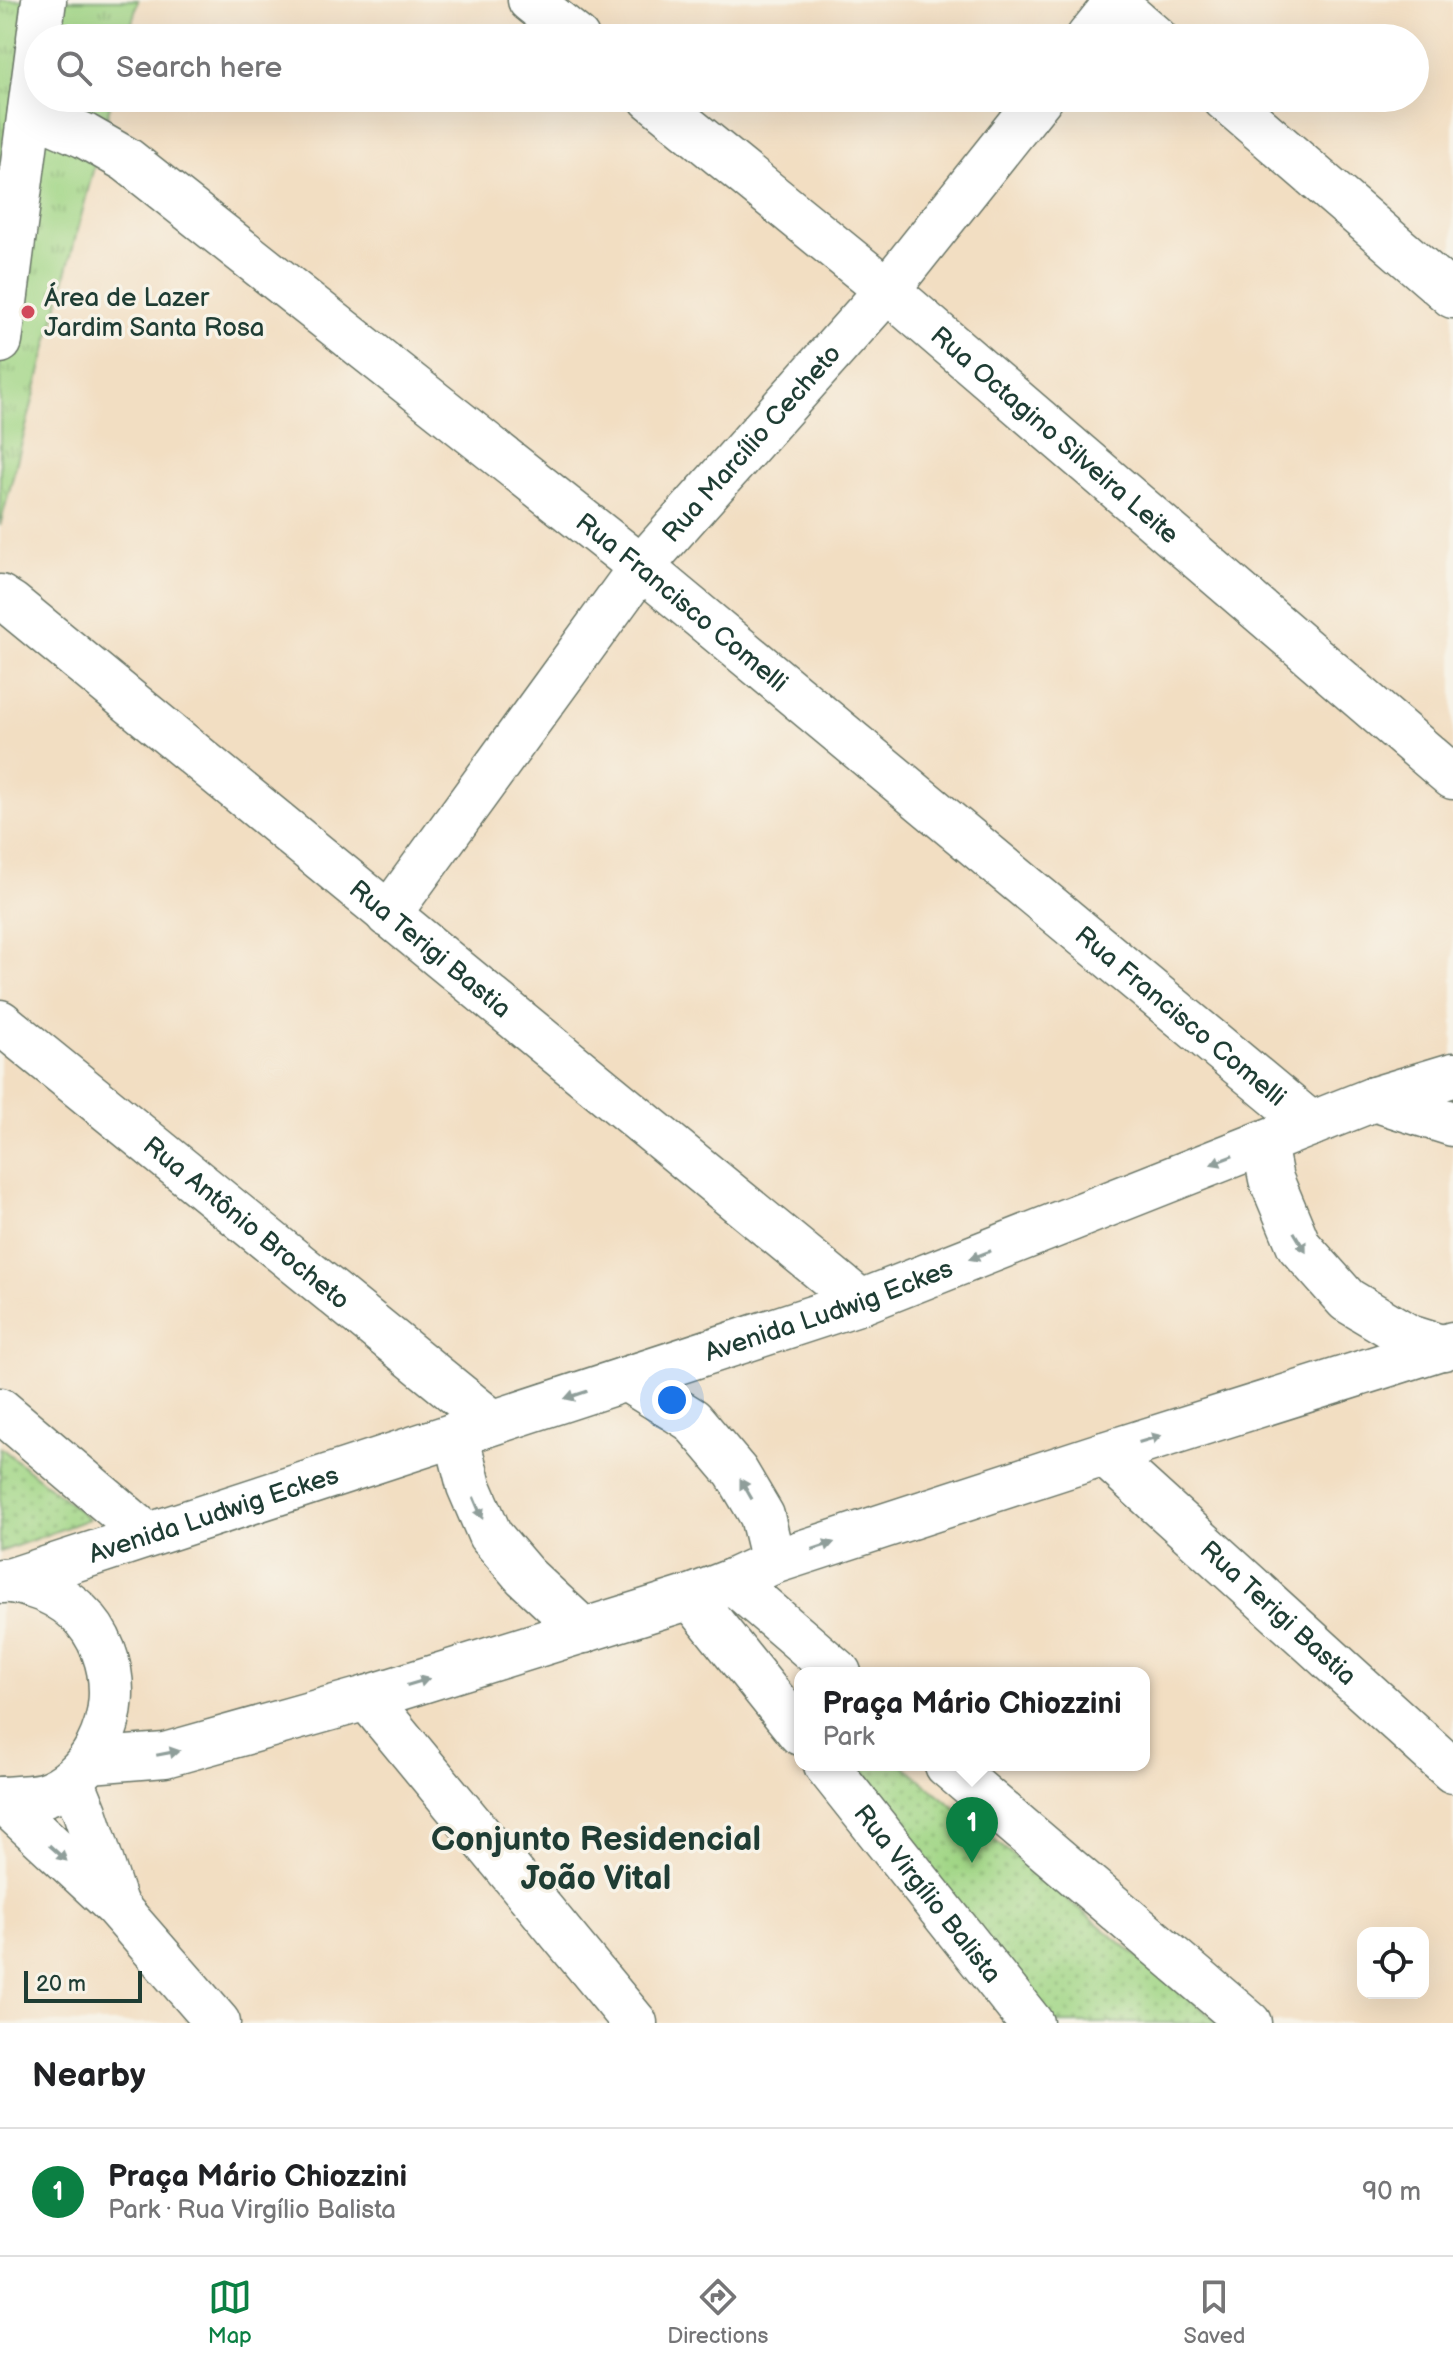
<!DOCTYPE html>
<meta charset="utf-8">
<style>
body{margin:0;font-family:"Balsamiq Sans",sans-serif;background:#f6f6f6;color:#202124}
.controls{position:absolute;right:24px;bottom:24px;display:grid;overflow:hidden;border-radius:16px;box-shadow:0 8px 32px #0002}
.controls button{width:72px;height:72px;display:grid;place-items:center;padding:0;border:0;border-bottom:2px solid #e0e0e0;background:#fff;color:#202124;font:40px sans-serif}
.scale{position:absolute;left:24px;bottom:20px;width:118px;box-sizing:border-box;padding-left:8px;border:4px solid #1f3d34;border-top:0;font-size:22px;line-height:28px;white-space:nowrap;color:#1f3d34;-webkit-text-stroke:6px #f7f3e8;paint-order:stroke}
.you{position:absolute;left:672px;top:1400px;width:28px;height:28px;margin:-20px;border:6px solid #fff;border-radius:50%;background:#1a73e8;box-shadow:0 0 0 12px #1a73e833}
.badge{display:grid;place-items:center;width:52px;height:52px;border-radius:50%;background:#0b8043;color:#fff;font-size:26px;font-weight:700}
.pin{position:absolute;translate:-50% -66px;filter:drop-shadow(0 2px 4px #0008)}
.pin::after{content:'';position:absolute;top:42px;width:28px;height:24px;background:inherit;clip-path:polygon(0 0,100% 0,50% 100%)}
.popup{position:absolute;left:794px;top:1667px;width:356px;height:104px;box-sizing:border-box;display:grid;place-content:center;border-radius:16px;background:#fff;filter:drop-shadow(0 2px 6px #0005);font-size:26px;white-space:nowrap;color:#757577}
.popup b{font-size:30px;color:#202124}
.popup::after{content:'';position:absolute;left:50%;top:100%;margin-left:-16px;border:16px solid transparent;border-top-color:#fff}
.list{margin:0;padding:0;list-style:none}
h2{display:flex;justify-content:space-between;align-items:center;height:104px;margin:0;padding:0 32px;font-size:34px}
h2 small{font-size:26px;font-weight:400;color:#757577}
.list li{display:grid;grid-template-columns:52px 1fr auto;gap:24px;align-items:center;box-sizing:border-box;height:128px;padding:0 32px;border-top:2px solid #e0e0e0}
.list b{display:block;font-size:30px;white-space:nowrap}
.list p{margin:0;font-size:26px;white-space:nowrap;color:#757577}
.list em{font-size:26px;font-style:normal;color:#757577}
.icon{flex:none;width:44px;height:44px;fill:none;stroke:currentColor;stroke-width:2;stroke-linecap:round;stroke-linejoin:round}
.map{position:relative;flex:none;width:1453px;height:2023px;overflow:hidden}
.search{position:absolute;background:#fff;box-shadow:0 8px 32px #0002;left:24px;right:24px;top:24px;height:88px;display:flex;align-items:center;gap:20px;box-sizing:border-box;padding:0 28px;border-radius:44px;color:#757577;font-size:30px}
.sheet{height:232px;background:#fff}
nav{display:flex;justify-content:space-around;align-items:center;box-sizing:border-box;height:112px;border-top:2px solid #e0e0e0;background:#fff;font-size:22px;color:#757577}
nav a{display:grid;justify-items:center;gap:4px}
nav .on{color:#0b8043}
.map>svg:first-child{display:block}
</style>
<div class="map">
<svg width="1453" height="2023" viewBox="0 0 1453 2023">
<defs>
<pattern id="grass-tufts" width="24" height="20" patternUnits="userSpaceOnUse" patternTransform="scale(2)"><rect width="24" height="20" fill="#a1d686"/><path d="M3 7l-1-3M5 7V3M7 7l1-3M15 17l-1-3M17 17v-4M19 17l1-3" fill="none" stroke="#83af6e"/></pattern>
<pattern id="park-dots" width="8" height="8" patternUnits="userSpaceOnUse" patternTransform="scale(2)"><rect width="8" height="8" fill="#a1d686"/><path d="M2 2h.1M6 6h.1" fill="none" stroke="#83af6e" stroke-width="1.8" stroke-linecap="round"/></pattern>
</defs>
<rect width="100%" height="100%" fill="#f7f3e8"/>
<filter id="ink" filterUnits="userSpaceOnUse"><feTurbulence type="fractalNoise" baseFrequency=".0125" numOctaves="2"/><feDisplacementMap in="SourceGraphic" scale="16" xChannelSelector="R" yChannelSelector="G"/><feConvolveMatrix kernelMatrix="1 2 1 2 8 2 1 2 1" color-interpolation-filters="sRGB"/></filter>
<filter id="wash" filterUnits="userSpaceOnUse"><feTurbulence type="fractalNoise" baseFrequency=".006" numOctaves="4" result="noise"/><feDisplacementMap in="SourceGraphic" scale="32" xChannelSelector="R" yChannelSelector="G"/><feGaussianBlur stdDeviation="1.8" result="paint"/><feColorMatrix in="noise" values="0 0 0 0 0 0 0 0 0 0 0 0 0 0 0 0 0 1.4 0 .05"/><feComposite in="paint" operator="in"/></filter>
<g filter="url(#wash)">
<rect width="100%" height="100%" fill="#f2dec2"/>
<path fill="url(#grass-tufts)" stroke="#608a5d" stroke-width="2" d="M0,0H138L128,38H38V98H112L0,526Z"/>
<g fill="url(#park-dots)" stroke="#608a5d" stroke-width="2">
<path d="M0,1447L89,1519L0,1552Z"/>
<path d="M843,1765H902L1219,2023H1050Z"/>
</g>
</g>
<g filter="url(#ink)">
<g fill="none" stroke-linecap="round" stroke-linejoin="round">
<defs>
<g id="minor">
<path d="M530,0L577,38"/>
<path d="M1111,0L1155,38"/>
<path d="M39,38L44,0"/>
<path d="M1088,38L1118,0"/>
<path id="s1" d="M651,98L887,290L1453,777"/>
<path d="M1224,98L1453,296"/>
<path id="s2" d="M30,112L85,136L127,160L641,567L1311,1124"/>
<path d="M0,341L38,48"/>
<path id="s3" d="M0,597L11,604L861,1302"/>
<path id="s4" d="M388,915L641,567L887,290L1040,98"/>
<path id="s5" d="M0,1022L492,1422"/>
<path d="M0,1410L146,1534"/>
<path id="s6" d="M1104,1454L1453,1771"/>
<path d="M732,1581L839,1673"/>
<path d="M691,1597L800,1733"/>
<path d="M367,1698L635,2023"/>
<path id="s7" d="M826,1765L1031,2023"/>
<path d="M947,1765L1249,2023"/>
<path d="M72,1780L85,1812L115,1903"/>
<path d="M1,1799L116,1906L218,2023"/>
</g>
<g id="major">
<path d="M1374,1099L1453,1124"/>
<path d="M1264,1144L1271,1179L1299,1246L1347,1300L1409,1337L1444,1348"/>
<path d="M626,1379L692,1420L736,1472L762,1516L773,1562"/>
<path d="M456,1434L469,1486L490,1535L525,1576L584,1631"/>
<path id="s8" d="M12,1580L861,1302L1374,1099L1453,1075"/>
<path d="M90,1761L165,1755L367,1698L691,1597L732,1581L773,1562L1104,1454L1453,1344"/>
<path d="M0,1799C14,1798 29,1798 43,1795C66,1788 86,1769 97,1748C130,1685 103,1606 32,1586C22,1583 13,1580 2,1581"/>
</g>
</defs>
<use href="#minor" stroke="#697566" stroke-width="47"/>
<use href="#major" stroke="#697566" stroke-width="47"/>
<use href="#minor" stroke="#fff" stroke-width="44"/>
<use href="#major" stroke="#fff" stroke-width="44"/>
</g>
<defs><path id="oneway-solid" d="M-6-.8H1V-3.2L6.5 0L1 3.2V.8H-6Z" transform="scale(2)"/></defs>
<g fill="#8f9e9a">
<use href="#oneway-solid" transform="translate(1222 1160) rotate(159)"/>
<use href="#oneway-solid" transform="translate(1300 1242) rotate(59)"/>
<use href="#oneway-solid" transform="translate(980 1255) rotate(159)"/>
<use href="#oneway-solid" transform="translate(576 1395) rotate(162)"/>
<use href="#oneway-solid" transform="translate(1150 1439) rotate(-17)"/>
<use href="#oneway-solid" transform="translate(746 1489) rotate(-120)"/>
<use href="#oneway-solid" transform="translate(478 1508) rotate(67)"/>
<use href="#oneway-solid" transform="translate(823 1546) rotate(-18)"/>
<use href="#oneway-solid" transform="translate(418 1682) rotate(-17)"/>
<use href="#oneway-solid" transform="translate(168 1753) rotate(-11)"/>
<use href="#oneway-solid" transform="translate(58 1853) rotate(42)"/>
</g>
</g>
<circle fill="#d1495b" stroke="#f7f3e8" stroke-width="3" cx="28" cy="312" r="8"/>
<g text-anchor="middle" stroke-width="7" stroke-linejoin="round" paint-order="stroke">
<g font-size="26" fill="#1f3d34" stroke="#f7f3e8" text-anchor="start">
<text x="44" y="306">Área de Lazer<tspan x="44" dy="30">Jardim Santa Rosa</tspan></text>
</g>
<g font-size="26" fill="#1f3d34" stroke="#f7f3e8">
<text dy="9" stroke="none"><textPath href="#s1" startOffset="526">Rua Octagino Silveira Leite</textPath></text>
<text dy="9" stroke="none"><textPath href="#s4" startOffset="596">Rua Marcílio Cecheto</textPath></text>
<text dy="9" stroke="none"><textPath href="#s2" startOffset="818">Rua Francisco Comelli</textPath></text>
<text dy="9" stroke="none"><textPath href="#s3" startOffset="556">Rua Terigi Bastia</textPath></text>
<text dy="9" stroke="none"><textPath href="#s2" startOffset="1466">Rua Francisco Comelli</textPath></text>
<text dy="9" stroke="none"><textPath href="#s5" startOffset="318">Rua Antônio Brocheto</textPath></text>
<text dy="9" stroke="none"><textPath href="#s8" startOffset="860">Avenida Ludwig Eckes</textPath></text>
<text dy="9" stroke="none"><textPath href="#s8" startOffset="212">Avenida Ludwig Eckes</textPath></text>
<text dy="9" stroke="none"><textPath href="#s6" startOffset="236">Rua Terigi Bastia</textPath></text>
<text dy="9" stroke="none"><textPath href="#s7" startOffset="164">Rua Virgílio Balista</textPath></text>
</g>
<g font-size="34" font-weight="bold" fill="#1f3d34" stroke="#f7f3e8">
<text x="596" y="1850">Conjunto Residencial<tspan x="596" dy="39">João Vital</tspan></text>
</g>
</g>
</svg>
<div class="controls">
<button><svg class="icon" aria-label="locate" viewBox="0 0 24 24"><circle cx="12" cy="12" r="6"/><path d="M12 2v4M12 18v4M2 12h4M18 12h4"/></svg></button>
</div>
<div class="scale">20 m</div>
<div class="you"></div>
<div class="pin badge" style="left:972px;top:1863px">1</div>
<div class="popup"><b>Praça Mário Chiozzini</b>Park</div>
<div class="search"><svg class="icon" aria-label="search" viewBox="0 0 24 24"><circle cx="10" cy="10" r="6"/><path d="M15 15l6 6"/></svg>Search here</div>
</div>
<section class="sheet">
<h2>Nearby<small></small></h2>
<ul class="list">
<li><span class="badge">1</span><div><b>Praça Mário Chiozzini</b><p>Park · Rua Virgílio Balista</p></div><em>90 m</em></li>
</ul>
</section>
<nav>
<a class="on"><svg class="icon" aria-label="map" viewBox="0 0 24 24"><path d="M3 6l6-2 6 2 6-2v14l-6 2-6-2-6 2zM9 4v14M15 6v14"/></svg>Map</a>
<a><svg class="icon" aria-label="directions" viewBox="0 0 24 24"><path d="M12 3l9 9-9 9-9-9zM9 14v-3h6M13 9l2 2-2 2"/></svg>Directions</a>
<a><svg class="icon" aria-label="saved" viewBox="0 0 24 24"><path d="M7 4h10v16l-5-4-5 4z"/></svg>Saved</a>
</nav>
